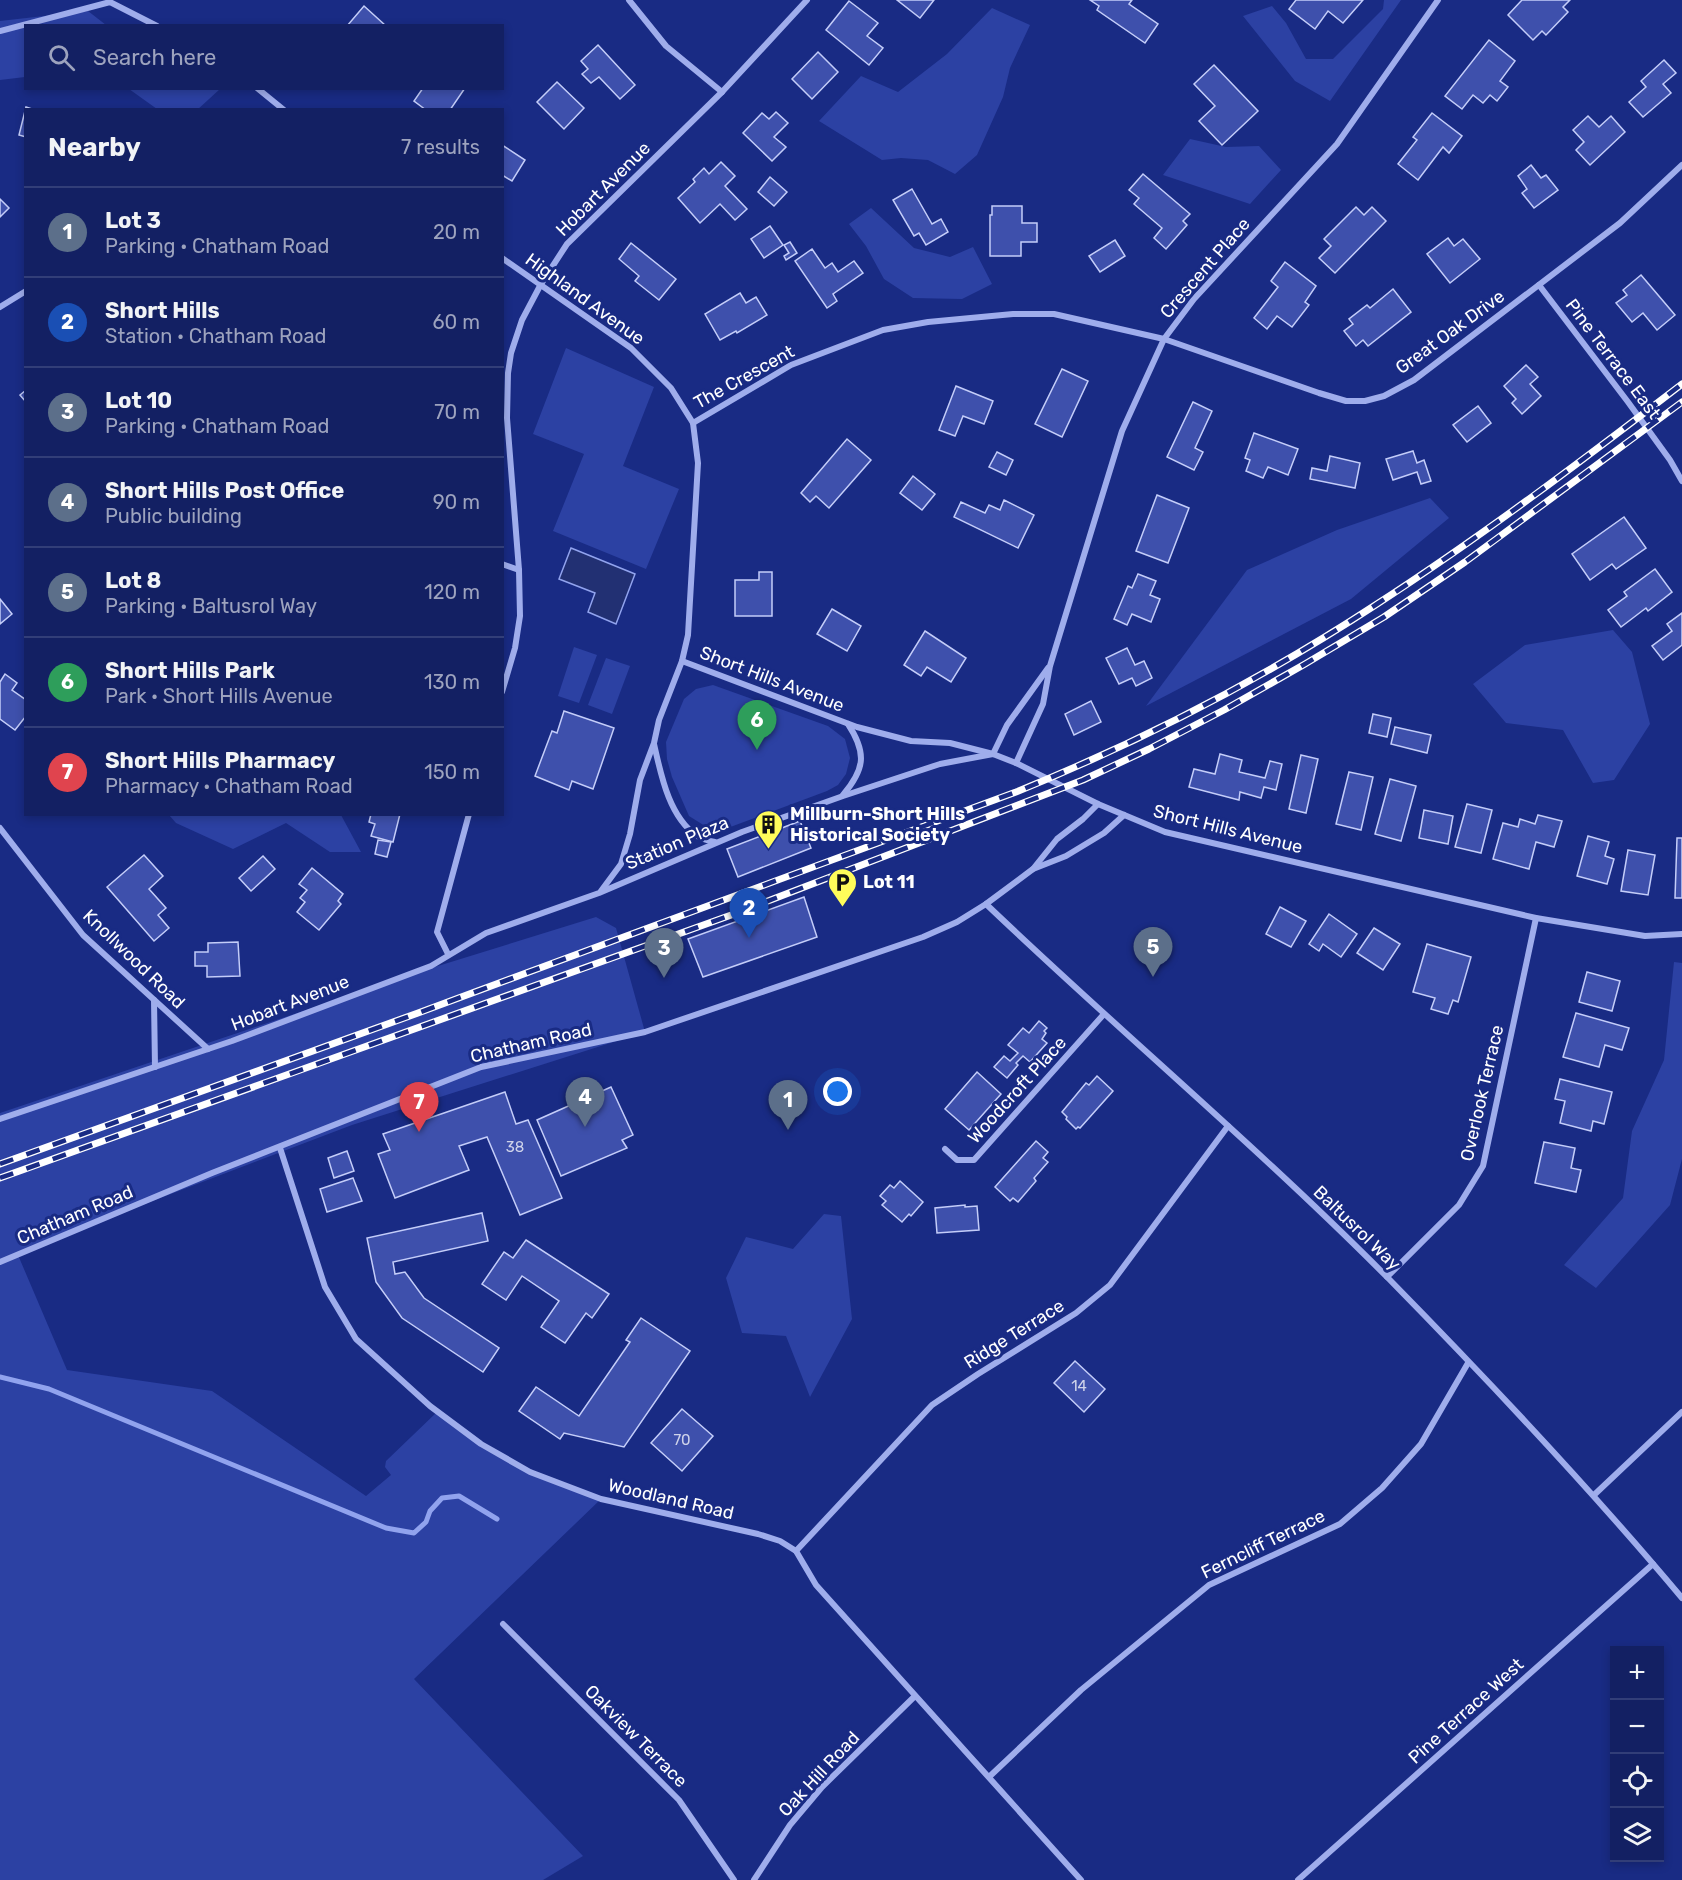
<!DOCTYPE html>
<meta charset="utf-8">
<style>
body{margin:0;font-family:Rubik,sans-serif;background:#202d6c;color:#f1f3f6}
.controls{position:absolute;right:18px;bottom:18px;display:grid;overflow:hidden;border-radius:0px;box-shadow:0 3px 9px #0003}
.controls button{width:54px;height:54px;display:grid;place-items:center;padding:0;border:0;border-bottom:2px solid #323e78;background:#132063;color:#f1f3f6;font:30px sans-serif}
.you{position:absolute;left:838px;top:1092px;width:21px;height:21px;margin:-15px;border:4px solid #fff;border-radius:50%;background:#1a73e8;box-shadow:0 0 0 9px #1a73e833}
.badge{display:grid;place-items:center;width:39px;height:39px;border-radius:50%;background:#8abfa5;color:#fff;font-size:20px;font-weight:700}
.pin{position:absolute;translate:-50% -50px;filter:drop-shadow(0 2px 3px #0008)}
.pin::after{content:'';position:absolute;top:32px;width:21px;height:18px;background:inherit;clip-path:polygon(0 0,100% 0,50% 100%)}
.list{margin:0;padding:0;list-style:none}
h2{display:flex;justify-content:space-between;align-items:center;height:78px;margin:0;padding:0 24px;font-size:26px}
h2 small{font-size:20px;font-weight:400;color:#9da3be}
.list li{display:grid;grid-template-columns:39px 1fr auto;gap:18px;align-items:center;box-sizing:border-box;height:90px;padding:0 24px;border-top:2px solid #323e78}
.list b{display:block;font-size:22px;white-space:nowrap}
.list p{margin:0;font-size:20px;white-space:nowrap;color:#9da3be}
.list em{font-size:20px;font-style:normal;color:#9da3be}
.icon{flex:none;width:33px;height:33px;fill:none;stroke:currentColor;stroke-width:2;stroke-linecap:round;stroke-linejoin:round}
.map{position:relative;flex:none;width:1682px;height:1880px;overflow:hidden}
.search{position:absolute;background:#132063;box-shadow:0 3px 9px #0003;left:24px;top:24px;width:480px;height:66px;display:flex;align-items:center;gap:15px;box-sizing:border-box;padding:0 21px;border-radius:0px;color:#9da3be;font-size:22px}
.panel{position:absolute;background:#132063;box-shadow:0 3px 9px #0003;left:24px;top:108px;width:480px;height:708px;border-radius:0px}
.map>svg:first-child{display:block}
</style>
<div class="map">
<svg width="1682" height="1880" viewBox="0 0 1682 1880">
<rect width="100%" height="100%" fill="#192b84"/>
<g fill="#2c41a3">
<path d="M1384,0H1401L1330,101L1295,81L1243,16L1272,6L1286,23L1306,59H1333L1383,9Z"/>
<path d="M992,8L1030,25L1010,68L1003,97L977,155L955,174L928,160L901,158L882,160L819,121L861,76L898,92L947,54Z"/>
<path d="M88,11L106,25L26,26L25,77L0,80V21Z"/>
<path d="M129,89H220L197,110L157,109Z"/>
<path d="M1190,139L1226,147L1259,146L1281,170L1250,204L1163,175Z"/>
<path d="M871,208L914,248L950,257L973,247L992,284L962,299L913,298L884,279L866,246L849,224Z"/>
<path d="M566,348L654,387L623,466L679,489L646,569L553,531L584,454L533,434Z"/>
<path d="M1430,498L1449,518L1351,599L1146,706L1247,570L1337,530Z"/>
<path d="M1613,630L1632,652L1650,724L1614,780L1593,783L1563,730L1506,723L1473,684L1525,645Z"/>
<path d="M574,647L597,655L579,703L558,696Z"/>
<path d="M606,658L630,666L612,714L588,705Z"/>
<path d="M713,685L828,726L845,739L850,758L846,774L838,785L827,791L725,829L705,826L689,816L672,777L667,759L666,742L684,699L696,689Z"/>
<path d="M169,815H341L361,852H330L286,823L233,849L176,823Z"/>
<path d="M596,917L616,928L645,1032L352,1125L66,1234L18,1255L67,1370L212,1391L366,1496L391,1475L385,1467L386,1461L437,1412L481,1444L530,1472L601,1499L414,1679L583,1856L543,1880H0V1113L425,970Z"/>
<path d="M1674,962L1682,963V1159L1670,1205L1596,1288L1564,1265L1623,1198L1632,1131L1664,1060Z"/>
<path d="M824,1214L841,1216L852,1319L810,1397L786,1336L742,1333L726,1278L746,1237L793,1249Z"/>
</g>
<path fill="#223073" stroke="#91a3ee" stroke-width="1.5" d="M571,548L635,574L616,624L588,612L595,593L559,579Z"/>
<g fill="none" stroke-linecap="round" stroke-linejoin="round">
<path stroke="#91a3ee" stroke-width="5" d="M0,1377L49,1389L386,1528L414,1533L426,1522L430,1511L442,1498L459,1496L497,1519"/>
</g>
<g fill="#3e50ac" stroke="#c4cdf9" stroke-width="1.5">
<path d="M897,0H934L920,18Z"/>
<path d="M1090,0H1132L1129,4L1158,24L1145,43L1097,10L1099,6Z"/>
<path d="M1296,0H1363L1343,23L1328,11L1315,29L1289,9Z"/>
<path d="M1522,0H1570L1563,7L1568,12L1546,35L1542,31L1533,40L1508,15Z"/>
<path d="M849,1L878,23L867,36L883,48L869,65L826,30Z"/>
<path d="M364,6L386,26H347Z"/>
<path d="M1489,40L1515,61L1500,81L1508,87L1497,101L1490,95L1483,103L1473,95L1462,109L1445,96Z"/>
<path d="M598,45L635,85L620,99L599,77L591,83L582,74L588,69L581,61Z"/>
<path d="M818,52L838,72L812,99L792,79Z"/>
<path d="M1664,60L1676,73L1663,84L1671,93L1643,117L1629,102L1646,87L1641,81Z"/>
<path d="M1214,65L1258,111L1222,145L1199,121L1215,106L1194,84Z"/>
<path d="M557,82L584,108L564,129L537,102Z"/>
<path d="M423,88H465L450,110H426L414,101Z"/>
<path d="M26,107L35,110H26V137L19,135Z"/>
<path d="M776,112L788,123L774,137L786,147L772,161L743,133L762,113L769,119Z"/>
<path d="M1432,113L1462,136L1449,153L1443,147L1418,180L1398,164L1417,140L1413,137Z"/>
<path d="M1588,116L1599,127L1611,116L1625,132L1590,165L1576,150L1584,142L1573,130Z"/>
<path d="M502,145L525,160L512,181L502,175Z"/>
<path d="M721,162L735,176L725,186L747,209L735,220L720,204L700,223L678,198L695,182L693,179L704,168L709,174Z"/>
<path d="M1531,165L1541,178L1546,175L1558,190L1534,208L1522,193L1527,189L1518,176Z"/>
<path d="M1143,174L1190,214L1183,221L1187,225L1166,249L1154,238L1162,228L1134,204L1139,198L1129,190Z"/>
<path d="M770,177L787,192L774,206L758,192Z"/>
<path d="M912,189L932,224L941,219L948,232L926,245L919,233L914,236L893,200Z"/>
<path d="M0,199L9,208L0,217Z"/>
<path d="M992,206H1022V223H1037V242H1021V256H990V215H992Z"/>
<path d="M1356,207L1364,215L1372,207L1386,221L1335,273L1319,258L1331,246L1324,239Z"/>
<path d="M770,226L783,245L764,258L751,239Z"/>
<path d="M1448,238L1454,246L1463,239L1480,259L1450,283L1427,254Z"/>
<path d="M1115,240L1125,256L1100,272L1089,256Z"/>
<path d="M790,242L797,253L786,260L784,256L789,253L784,245Z"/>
<path d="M631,243L676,279L659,300L635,281L639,276L619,259Z"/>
<path d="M812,249L825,268L832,263L838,272L854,261L863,273L833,294L837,301L827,308L795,261Z"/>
<path d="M1285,262L1316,286L1305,302L1309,305L1292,327L1277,316L1267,329L1254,318L1278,287L1271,281Z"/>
<path d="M1641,275L1675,315L1657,330L1643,313L1632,322L1616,303L1627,295L1623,290Z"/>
<path d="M1393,289L1411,312L1368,346L1363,340L1356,346L1344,331L1353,324L1349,319L1367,305L1370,308Z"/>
<path d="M740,293L746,303L756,297L767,315L737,333L736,331L720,340L705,314Z"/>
<path d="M1526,365L1538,377L1530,384L1541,396L1522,414L1512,403L1516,399L1504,386Z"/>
<path d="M1062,369L1088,381L1062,437L1035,424Z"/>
<path d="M956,386L993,401L984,424L963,416L955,436L939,430Z"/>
<path d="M26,390V402L20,395Z"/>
<path d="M1193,402L1212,411L1195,448L1203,452L1194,470L1167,457Z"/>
<path d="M1478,406L1491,423L1467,442L1453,425Z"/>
<path d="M1254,433L1298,449L1288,475L1268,467L1263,478L1246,471L1250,460L1245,458Z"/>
<path d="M847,439L871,460L829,508L816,496L810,502L801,493Z"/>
<path d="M1413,451L1417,463L1424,460L1431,481L1421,484L1417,472L1393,480L1386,459Z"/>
<path d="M997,452L1013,460L1006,475L989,467Z"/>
<path d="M1330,456L1360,463L1355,488L1310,479L1312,468L1327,471Z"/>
<path d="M913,476L935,494L922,510L900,493Z"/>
<path d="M1157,495L1189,508L1168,563L1136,551Z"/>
<path d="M1004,500L1034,515L1018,548L954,517L961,502L985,513L989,505L1000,510Z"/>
<path d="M1624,517L1646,548L1616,569L1612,564L1590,580L1572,554Z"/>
<path d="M1655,569L1672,592L1648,611L1646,608L1621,627L1608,610L1627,596L1624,592Z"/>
<path d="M759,572H772V616H735V580H759Z"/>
<path d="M1138,574L1156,581L1150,595L1160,599L1151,622L1132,614L1127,625L1114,619L1128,586L1132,588Z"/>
<path d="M0,599L12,614L0,624Z"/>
<path d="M832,609L861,626L847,651L817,634Z"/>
<path d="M1682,613V645L1663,660L1652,646L1672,631L1667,624Z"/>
<path d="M925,631L966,658L951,682L927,667L921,676L904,665Z"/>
<path d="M1127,648L1135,665L1144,661L1152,678L1136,686L1132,678L1119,684L1106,658Z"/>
<path d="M5,674L17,683L12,690L26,700V716L15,730L0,719V682Z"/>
<path d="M1091,701L1101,722L1074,735L1065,714Z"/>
<path d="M564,711L614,728L593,789L572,781L569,790L535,776L552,731L557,733Z"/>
<path d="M1373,714L1391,718L1387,737L1369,733Z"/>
<path d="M1395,727L1431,735L1427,753L1391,744Z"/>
<path d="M1220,754L1242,760L1239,772L1265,778L1270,761L1282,764L1276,790L1264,787L1261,798L1240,792L1239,800L1189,787L1194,769L1215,774Z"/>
<path d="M1301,755L1318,759L1306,813L1289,809Z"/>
<path d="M1349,772L1373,777L1361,830L1336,824Z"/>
<path d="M1390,779L1416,786L1401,841L1375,834Z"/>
<path d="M1467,804L1492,810L1481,853L1455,847Z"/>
<path d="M1424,810L1453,816L1448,844L1419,838Z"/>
<path d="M371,814H400L393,842L371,836L375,824L369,822Z"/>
<path d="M1538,815L1562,821L1554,847L1536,842L1529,869L1493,859L1503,823L1518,827L1520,819L1535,824Z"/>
<path d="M800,821L811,848L738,877L727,849Z"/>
<path d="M1588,836L1609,842L1605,856L1614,859L1607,884L1577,876Z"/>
<path d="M1677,838H1682V898H1675Z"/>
<path d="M378,840L391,842L387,857L375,854Z"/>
<path d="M1628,850L1655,855L1648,895L1621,891Z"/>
<path d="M144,855L163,876L149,889L166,908L158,915L169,928L154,941L107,887Z"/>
<path d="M263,856L275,869L251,891L239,878Z"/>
<path d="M312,868L343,894L338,901L341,904L319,930L297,912L305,902L300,898L307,890L299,884Z"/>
<path d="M804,897L817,937L703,977L688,939Z"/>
<path d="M1280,907L1306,921L1291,947L1266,934Z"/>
<path d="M1329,914L1357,934L1341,957L1323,944L1319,951L1309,944Z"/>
<path d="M1374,928L1400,944L1383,970L1357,953Z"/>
<path d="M238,942L240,976L207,977V966H195V952H208V943Z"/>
<path d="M1427,944L1471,957L1458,1002L1453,1000L1448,1014L1431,1009L1435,998L1413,992Z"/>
<path d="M1587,972L1620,981L1612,1011L1579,1002Z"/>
<path d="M1576,1013L1629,1028L1622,1050L1605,1045L1599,1067L1563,1057Z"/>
<path d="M1039,1021L1047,1028L1044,1031L1046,1033L1042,1039L1047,1043L1030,1062L1023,1056L1016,1063L1018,1065L1007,1078L994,1067L1004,1056L1010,1061L1018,1053L1008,1045L1023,1028L1029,1033Z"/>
<path d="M977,1072L1001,1094L969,1130L945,1109Z"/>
<path d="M1097,1076L1113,1091L1080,1128L1078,1127L1076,1129L1066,1119L1067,1117L1062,1112L1086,1083L1089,1085Z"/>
<path d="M1560,1079L1612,1092L1604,1124L1593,1121L1591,1131L1560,1123L1565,1101L1555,1099Z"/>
<path d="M611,1087L633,1135L622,1140L627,1148L561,1176L537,1120Z"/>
<path d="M505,1092L516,1124L528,1120L562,1198L520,1215L487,1137L459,1146L469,1170L395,1198L378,1154L390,1150L383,1134Z"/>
<path d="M1036,1141L1048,1152L1043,1158L1048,1162L1034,1178L1036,1181L1018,1202L1013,1198L1010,1201L995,1187Z"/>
<path d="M1544,1142L1575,1148L1571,1168L1581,1170L1576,1192L1535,1183Z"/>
<path d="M347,1151L354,1171L334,1178L328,1158Z"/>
<path d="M353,1178L362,1201L327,1212L320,1189Z"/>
<path d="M900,1181L923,1202L911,1216L909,1214L902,1222L882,1205L886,1201L880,1196L890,1185L894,1188Z"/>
<path d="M965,1205V1207L977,1206L979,1230L937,1233L935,1208Z"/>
<path d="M482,1213L488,1241L393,1262L395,1274L405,1272L424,1298L499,1348L483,1372L402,1318L376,1282L367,1238Z"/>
<path d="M526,1240L609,1294L592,1318L586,1313L565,1343L541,1327L559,1301L522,1276L506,1300L482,1284L504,1252L513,1258Z"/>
<path d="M641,1318L690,1351L624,1447L564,1433L560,1439L519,1411L536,1387L579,1416L630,1342L626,1340Z"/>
<path d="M1075,1361L1105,1389L1084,1412L1054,1383Z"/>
<path d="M682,1409L713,1436L682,1471L651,1443Z"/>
</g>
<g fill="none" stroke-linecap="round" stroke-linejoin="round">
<g stroke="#9fadec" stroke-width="6">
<path d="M629,0L666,46L722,92"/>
<path d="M0,31L110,2L157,26"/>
<path d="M257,88L284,110"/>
<path d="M502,258L631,348L671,388L693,423L698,463L688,635L682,661L659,720L654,743L640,780L630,834L621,864L601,891"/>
<path d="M1539,285L1628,402L1670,460L1682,481"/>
<path d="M0,307L26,291"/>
<path d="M693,423L791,365L883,330L928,322L1013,314H1054L1164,339L1319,393L1346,401H1365L1384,396L1414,380L1620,223L1682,165"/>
<path d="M502,564L519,570"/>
<path d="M682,661L857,727L911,741L950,743L993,754L1016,763L1098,804L1165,832L1536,918L1645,936L1682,934"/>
<path d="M502,692L515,648L520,616L519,570L507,418L508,373L511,353L522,320L541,284L567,244L722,92L807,0"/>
<path d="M654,744C661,775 669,817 697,836C702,839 709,841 715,842"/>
<path d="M993,754L1007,725L1048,668"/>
<path d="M1016,763L1043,704L1050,666L1122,431L1164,339L1194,299L1337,144L1438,0"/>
<path d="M843,795C865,769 867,753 848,724"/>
<path d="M0,828L83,935L208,1049"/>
<path d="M1033,869L1057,839L1083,819L1098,804"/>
<path d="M986,904C1118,1030 1259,1148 1388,1278C1489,1381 1589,1487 1682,1598"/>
<path d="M448,954L437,932L469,814"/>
<path d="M154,1000L155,1067"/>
<path d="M0,1119L232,1041L431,966L486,933L599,893L742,832L843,796L940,764L993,754"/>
<path d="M280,1148L325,1287L356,1339L430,1406L481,1444L530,1472L601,1499L758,1534L780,1541L796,1551L816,1585L1081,1880"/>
<path d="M945,1149L957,1160H974L1104,1014"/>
<path d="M0,1262L212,1173L481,1067L645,1032L923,937L957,922L986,904L1033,869L1066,856L1104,833L1124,815"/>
<path d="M1387,1277L1459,1205L1483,1166L1536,918"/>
<path d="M1594,1495L1682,1412"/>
<path d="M796,1551L932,1405L978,1374L1076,1313L1110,1285L1228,1126"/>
<path d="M503,1624L679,1800L734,1880"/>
<path d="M989,1777L1081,1690L1209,1585L1340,1524L1382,1488L1421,1444L1468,1363"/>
<path d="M754,1880L790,1825L822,1787L915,1696"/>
<path d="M1298,1880L1653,1564"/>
</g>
<defs>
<g id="rail">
<path d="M0,1164L418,1013L1016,792C1142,741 1264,678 1377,604C1482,536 1583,460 1682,384"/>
<path d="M0,1178L734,914L1083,780L1149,749L1224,710L1305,664L1384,617L1465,562L1682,402"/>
</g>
</defs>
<use href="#rail" stroke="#fff" stroke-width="7"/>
<use href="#rail" stroke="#192b84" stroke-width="4.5" stroke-dasharray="14" stroke-linecap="butt"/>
</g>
<defs>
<symbol id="building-pin" viewBox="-11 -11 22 30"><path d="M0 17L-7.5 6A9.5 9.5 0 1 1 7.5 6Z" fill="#fffc5a" stroke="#192b84"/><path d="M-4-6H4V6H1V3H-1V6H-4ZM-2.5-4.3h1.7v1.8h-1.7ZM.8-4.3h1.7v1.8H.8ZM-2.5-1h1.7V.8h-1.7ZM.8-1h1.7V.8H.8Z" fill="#111"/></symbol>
<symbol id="parking-pin" viewBox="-11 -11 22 30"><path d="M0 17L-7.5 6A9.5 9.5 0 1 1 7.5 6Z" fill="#fffc5a" stroke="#192b84"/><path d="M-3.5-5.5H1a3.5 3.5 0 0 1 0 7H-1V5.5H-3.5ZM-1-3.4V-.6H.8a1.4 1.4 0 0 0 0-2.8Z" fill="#111"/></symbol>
</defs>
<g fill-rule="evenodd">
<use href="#building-pin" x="752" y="808" width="33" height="45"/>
<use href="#parking-pin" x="826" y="866" width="33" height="45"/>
</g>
<g text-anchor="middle" stroke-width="6" stroke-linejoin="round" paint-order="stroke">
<g font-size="15" fill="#cfd3ea">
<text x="515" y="1152">38</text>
<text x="1079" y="1391">14</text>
<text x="682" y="1445">70</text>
</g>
<g font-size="18" fill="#fff" stroke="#192b84">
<text transform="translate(603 189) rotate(-45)" y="6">Hobart Avenue</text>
<text transform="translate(1205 268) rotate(-49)" y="6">Crescent Place</text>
<text transform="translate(585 299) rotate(36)" y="6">Highland Avenue</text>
<text transform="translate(1450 332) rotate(-36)" y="6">Great Oak Drive</text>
<text transform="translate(1613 359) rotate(53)" y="6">Pine Terrace East</text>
<text transform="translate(744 377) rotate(-29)" y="6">The Crescent</text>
<text transform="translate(772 679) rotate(21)" y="6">Short Hills Avenue</text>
<text transform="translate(1228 829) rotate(14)" y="6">Short Hills Avenue</text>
<text transform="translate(677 843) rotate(-23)" y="6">Station Plaza</text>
<text transform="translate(134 959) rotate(44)" y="6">Knollwood Road</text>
<text transform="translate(290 1003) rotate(-21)" y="6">Hobart Avenue</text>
<text transform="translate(531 1043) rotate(-13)" y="6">Chatham Road</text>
<text transform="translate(1017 1090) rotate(-48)" y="6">Woodcroft Place</text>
<text transform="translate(1482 1093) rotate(-77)" y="6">Overlook Terrace</text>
<text transform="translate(75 1215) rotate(-23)" y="6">Chatham Road</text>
<text transform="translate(1357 1228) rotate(44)" y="6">Baltusrol Way</text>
<text transform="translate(1014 1334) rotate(-32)" y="6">Ridge Terrace</text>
<text transform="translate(671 1499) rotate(13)" y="6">Woodland Road</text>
<text transform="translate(1263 1544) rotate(-26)" y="6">Ferncliff Terrace</text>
<text transform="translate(1466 1711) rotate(-42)" y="6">Pine Terrace West</text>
<text transform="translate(636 1736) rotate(45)" y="6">Oakview Terrace</text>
<text transform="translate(819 1774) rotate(-47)" y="6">Oak Hill Road</text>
</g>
<g font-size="18" font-weight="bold" fill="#fff" stroke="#192b84" text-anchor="start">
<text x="790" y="820">Millburn-Short Hills<tspan x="790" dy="21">Historical Society</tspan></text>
<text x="863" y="888">Lot 11</text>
</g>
</g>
</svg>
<div class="controls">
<button>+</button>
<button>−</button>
<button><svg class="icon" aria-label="locate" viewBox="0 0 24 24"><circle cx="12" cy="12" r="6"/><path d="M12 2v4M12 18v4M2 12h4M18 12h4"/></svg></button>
<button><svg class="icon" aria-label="layers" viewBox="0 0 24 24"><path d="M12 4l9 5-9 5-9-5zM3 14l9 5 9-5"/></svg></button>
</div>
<div class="you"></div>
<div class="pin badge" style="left:788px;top:1130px;background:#5c6f8a">1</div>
<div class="pin badge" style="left:749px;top:938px;background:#1a4fb4">2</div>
<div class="pin badge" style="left:664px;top:978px;background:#5c6f8a">3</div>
<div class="pin badge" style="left:585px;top:1127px;background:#5c6f8a">4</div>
<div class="pin badge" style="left:1153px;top:977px;background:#5c6f8a">5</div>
<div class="pin badge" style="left:757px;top:750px;background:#2e9e5b">6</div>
<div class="pin badge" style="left:419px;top:1132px;background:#e0444e">7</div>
<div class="search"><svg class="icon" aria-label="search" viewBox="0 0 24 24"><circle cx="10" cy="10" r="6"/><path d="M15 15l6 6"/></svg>Search here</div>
<section class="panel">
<h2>Nearby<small>7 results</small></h2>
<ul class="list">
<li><span class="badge" style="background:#5c6f8a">1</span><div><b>Lot 3</b><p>Parking · Chatham Road</p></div><em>20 m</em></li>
<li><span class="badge" style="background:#1a4fb4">2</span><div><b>Short Hills</b><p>Station · Chatham Road</p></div><em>60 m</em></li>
<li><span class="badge" style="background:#5c6f8a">3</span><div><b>Lot 10</b><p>Parking · Chatham Road</p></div><em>70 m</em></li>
<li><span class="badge" style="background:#5c6f8a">4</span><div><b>Short Hills Post Office</b><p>Public building</p></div><em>90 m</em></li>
<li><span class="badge" style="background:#5c6f8a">5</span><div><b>Lot 8</b><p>Parking · Baltusrol Way</p></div><em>120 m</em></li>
<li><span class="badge" style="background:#2e9e5b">6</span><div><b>Short Hills Park</b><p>Park · Short Hills Avenue</p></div><em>130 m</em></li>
<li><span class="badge" style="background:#e0444e">7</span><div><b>Short Hills Pharmacy</b><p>Pharmacy · Chatham Road</p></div><em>150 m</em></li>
</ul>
</section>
</div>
